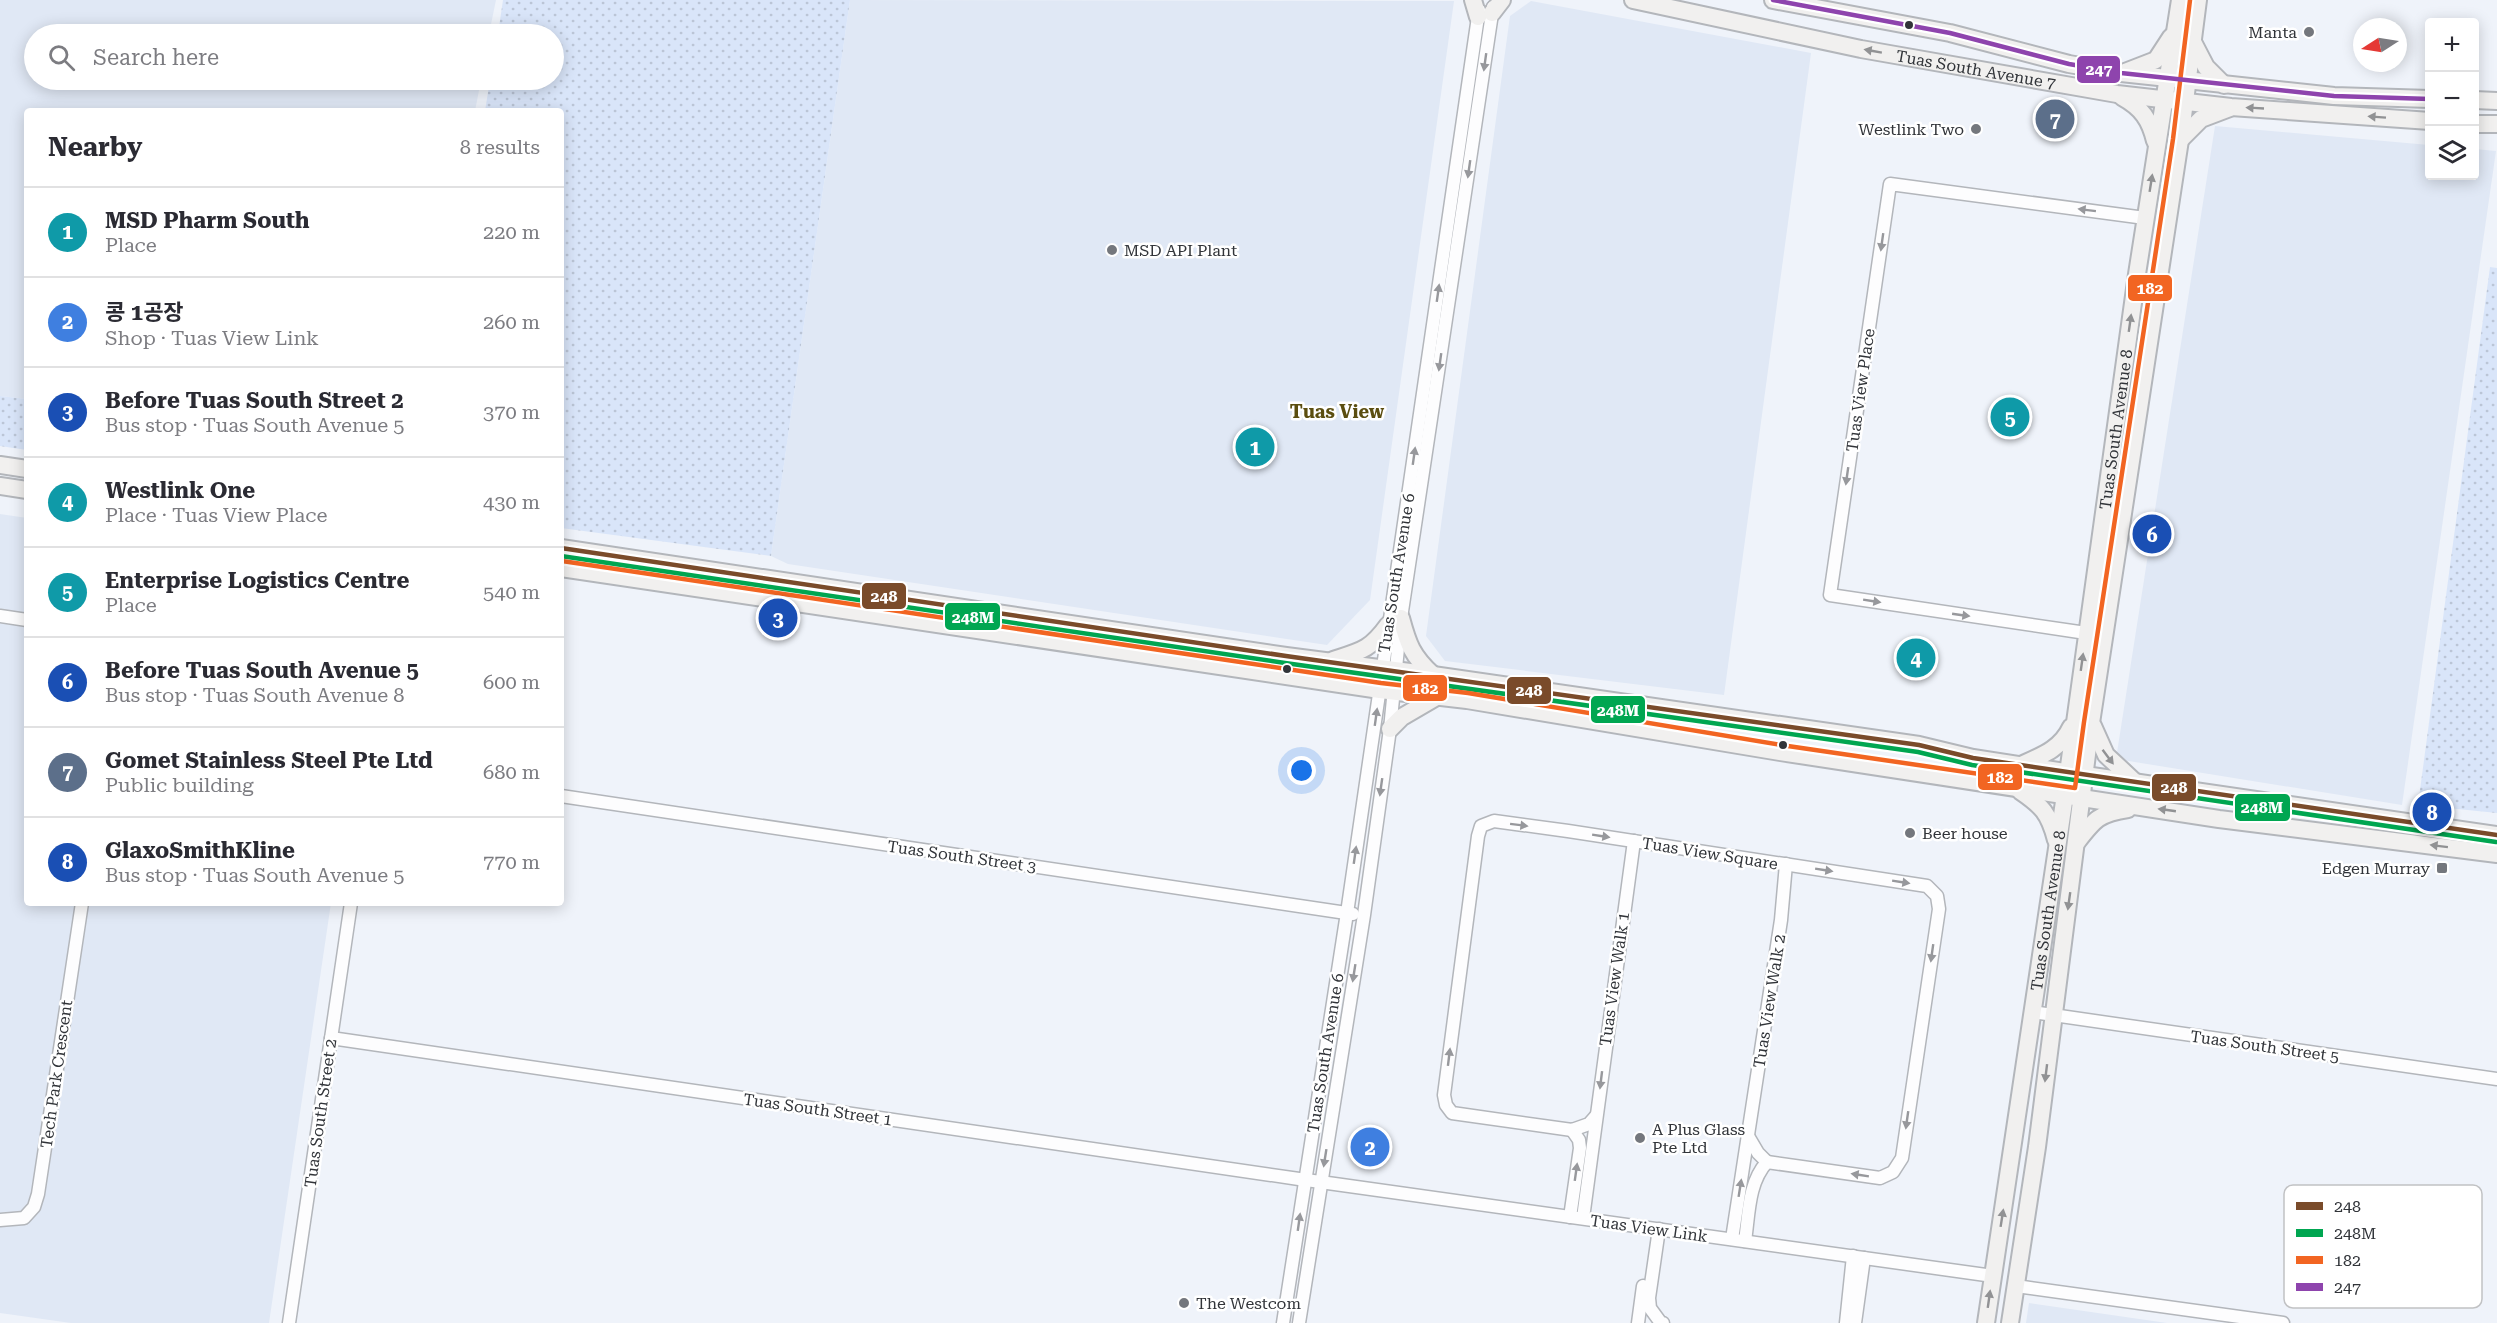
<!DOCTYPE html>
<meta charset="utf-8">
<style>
body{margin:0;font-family:"Roboto Serif","Noto Sans KR",serif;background:#f7f7f7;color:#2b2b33}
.controls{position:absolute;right:18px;top:18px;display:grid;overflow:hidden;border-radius:6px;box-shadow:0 3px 15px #0003}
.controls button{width:54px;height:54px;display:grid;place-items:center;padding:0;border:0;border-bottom:2px solid #e1e1e2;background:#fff;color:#2b2b33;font:30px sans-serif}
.compass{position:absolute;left:2353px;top:18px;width:54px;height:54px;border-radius:50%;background:#fff;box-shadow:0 3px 15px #0003;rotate:258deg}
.you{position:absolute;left:1302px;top:771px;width:21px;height:21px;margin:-15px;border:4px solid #fff;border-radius:50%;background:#1a73e8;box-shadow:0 0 0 9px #1a73e833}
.badge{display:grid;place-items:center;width:39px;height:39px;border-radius:50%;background:#111827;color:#fff;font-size:20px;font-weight:700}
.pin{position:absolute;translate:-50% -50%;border:3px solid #fff;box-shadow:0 2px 6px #0006}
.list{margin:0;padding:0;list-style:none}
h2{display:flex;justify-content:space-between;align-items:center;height:78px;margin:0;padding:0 24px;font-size:26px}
h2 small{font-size:20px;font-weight:400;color:#7c7c81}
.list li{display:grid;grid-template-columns:39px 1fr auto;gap:18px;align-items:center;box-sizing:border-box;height:90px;padding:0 24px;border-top:2px solid #e1e1e2}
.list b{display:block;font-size:22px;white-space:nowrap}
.list p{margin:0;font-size:20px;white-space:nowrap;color:#7c7c81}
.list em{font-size:20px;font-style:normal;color:#7c7c81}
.icon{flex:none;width:33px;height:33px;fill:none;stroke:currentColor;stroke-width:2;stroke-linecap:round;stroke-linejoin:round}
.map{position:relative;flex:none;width:2497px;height:1323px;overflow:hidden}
.search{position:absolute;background:#fff;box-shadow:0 3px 15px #0003;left:24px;top:24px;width:540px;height:66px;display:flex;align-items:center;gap:15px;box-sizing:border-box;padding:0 21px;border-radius:33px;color:#7c7c81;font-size:22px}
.panel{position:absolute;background:#fff;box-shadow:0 3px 15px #0003;left:24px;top:108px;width:540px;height:798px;border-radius:6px}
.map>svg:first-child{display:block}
</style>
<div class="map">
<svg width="2497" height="1323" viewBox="0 0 2497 1323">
<defs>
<pattern id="grass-dots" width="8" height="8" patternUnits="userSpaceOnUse" patternTransform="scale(1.5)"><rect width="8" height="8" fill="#d9e5f9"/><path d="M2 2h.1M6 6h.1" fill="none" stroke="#bbc5d6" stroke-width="1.8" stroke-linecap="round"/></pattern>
</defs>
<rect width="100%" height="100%" fill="#eff3fa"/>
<g fill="#e0e8f5">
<path d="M0,0H496L489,34H34V80H481L475,111H27V399L0,396Z"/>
<path d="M850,0L1454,1L1370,600L1327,645L788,564L771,556Z"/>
<path d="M1531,1L1811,53L1724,695L1445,661L1426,636L1510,16Z"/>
<path d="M2215,126L2429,145L2430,176H2474L2475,149L2496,151L2402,805L2116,759Z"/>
<path d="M0,514L27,518V903H331L269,1323H71L0,1313Z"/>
<path d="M2029,1303L2167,1323H2026Z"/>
</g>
<g fill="url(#grass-dots)">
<path d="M503,0H850L771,556L561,528V111H485L490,80H554V34H498Z"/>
<path d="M2490,267L2497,268V813L2418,805Z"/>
<path d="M0,396L27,399V450L0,446Z"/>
</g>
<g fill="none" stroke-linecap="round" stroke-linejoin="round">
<defs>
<g id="street">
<path d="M0,616L27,620"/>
<path d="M2086,633L1830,595L1890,184L2145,218"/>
<path d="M561,796L1353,914"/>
<path d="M2032,1012L2497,1079"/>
<path d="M331,1038L1299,1179L1993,1276"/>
<path d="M1596,1116L1589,1124L1572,1130L1452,1113L1446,1105L1444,1095L1478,836L1481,826L1494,821L1568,831L1927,886L1937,896L1939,909L1902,1158L1893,1172L1880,1178L1767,1162"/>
<path d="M1748,1136L1758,1153L1767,1162"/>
<path d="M1570,1217L1580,1148L1579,1140L1572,1130"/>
<path d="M1583,1218L1634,841"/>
<path d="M0,1220L24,1218L34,1207L38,1194L82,903"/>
<path d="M1659,1229L1649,1298L1650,1308L1661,1323H1663"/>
<path d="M1732,1239L1781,920L1786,864"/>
<path d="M1745,1241C1749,1214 1748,1183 1767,1162"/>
<path d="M2016,1286L2283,1323"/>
<path d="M289,1323L351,903"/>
<path d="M1283,1323L1347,913L1479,10"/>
<path d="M1299,1323L1364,915L1390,729L1401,618L1493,7"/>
<path d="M1638,1323L1643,1286"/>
<path d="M1846,1323L1853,1256"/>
<path d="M1855,1323L1864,1258"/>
</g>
<g id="secondary">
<path d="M1473,0L1478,17"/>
<path id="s1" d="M1633,0L1861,49L2117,94L2231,107L2430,121"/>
<path d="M1773,0L1950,33L2069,64L2121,73L2334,96L2430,99"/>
<path d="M1492,13L1502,0"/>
<path d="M2192,40L2206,67L2224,85"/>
<path d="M2125,72L2156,60L2171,37"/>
<path d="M2122,97C2142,108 2150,120 2155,141"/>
<path d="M2474,100L2497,101"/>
<path d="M2474,124H2497"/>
<path d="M2180,140L2201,119L2230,108"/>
<path d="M0,465L27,469"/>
<path d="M0,486L27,490"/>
<path d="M561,548L1286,656L1433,675L1919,745L1973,758L2085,775L2497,835"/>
<path d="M561,568L1380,690L1467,700L1780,752L2219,819L2497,854"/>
<path d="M1401,618C1408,644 1412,656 1433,675"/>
<path d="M1333,660C1361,651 1370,650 1388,625"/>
<path d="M2093,726L2106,755L2136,783"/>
<path d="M1390,729L1402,717L1438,696"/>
<path d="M2021,765C2041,756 2061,749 2071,727"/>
<path d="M2020,791C2042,806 2049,813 2056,840"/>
<path d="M2077,842C2094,820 2099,813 2128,809"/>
<path id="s2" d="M1986,1323L2065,795L2137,274L2180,0"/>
<path d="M2010,1323L2037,1147L2091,723L2180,140L2198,0"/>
</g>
</defs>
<use href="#street" stroke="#b3b6bb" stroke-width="15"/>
<use href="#secondary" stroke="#b3b6bb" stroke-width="20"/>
<use href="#street" stroke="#fdfdfe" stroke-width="12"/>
<use href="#secondary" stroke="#f1f0ef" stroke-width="16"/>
<defs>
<path id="bus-1" d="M561,548L1286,656L1919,745L1973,758L2497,835"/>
<path id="bus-2" d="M561,556L1285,663L1918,752L1972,765L2496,842"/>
<path id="bus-3" d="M562,561L1381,683L1468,693L1781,745L2075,788L2084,722L2173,139L2190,0"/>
<path id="bus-4" d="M1773,0L1950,33L2069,64L2121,73L2334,96L2430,99"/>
</defs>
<use href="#bus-1" stroke="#fff" stroke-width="9"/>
<use href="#bus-2" stroke="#fff" stroke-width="9"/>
<use href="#bus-3" stroke="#fff" stroke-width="9"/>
<use href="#bus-4" stroke="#fff" stroke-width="9"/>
<use href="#bus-1" stroke="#7a4b2a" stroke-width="4.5"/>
<use href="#bus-2" stroke="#00a651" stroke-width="4.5"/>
<use href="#bus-3" stroke="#f26522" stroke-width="4.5"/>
<use href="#bus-4" stroke="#8e44ad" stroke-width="4.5"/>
</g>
<defs><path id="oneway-solid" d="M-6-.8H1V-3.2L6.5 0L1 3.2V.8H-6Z" transform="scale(1.5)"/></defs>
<g fill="#919294">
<use href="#oneway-solid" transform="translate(1873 51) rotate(-170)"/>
<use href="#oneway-solid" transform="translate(2255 108) rotate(-177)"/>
<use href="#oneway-solid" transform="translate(2377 117) rotate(-176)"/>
<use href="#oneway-solid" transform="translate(2151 183) rotate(-81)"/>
<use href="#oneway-solid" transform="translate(2130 323) rotate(-82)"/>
<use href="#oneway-solid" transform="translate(2082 662) rotate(-82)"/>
<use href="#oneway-solid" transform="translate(2108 757) rotate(53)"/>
<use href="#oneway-solid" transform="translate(2167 810) rotate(-172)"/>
<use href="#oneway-solid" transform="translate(2439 846) rotate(-173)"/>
<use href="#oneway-solid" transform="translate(2069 901) rotate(98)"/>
<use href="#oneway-solid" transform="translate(2046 1073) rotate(97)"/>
<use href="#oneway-solid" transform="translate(2002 1218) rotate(-81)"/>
<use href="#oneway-solid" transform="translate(1989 1299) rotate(-82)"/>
</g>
<g fill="#97989c">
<use href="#oneway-solid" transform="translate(1485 62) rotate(98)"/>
<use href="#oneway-solid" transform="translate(1469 169) rotate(98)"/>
<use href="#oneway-solid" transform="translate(2087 210) rotate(-173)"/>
<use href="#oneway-solid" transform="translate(1882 242) rotate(98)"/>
<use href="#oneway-solid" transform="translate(1438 293) rotate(-82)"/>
<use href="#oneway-solid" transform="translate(1440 362) rotate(98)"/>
<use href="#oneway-solid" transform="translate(1414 456) rotate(-82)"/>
<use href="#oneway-solid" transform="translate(1847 476) rotate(98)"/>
<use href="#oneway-solid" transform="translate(1872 601) rotate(9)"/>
<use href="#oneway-solid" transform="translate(1961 615) rotate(8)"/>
<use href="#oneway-solid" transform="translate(1376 717) rotate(-82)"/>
<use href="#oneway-solid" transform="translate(1381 787) rotate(98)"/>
<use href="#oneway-solid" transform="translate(1519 825) rotate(7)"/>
<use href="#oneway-solid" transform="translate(1601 836) rotate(9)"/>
<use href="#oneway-solid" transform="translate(1355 855) rotate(-82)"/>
<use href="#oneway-solid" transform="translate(1824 870) rotate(9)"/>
<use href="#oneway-solid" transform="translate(1901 882) rotate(9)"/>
<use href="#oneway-solid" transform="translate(1932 953) rotate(98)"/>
<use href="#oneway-solid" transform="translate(1354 973) rotate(99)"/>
<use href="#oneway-solid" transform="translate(1449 1057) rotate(-83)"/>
<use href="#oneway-solid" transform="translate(1601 1080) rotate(97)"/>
<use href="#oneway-solid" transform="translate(1907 1120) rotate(98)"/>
<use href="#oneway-solid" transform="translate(1325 1158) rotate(99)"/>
<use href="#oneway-solid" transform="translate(1576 1172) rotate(-82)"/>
<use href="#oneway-solid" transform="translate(1860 1175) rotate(-171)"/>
<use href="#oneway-solid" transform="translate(1740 1188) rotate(-81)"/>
<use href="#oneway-solid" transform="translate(1299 1222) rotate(-82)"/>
</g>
<g fill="#313439" stroke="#fff" stroke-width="2">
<circle cx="1909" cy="25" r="5"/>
<circle cx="1287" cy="669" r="5"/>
<circle cx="1783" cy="745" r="5"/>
</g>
<g fill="#74777d" stroke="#fff" stroke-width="2">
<circle cx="2309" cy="32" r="6"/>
<circle cx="1976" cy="129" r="6"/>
<circle cx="1112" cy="250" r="6"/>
<circle cx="1910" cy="833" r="6"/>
<rect x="2436" y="862" width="12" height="12" rx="3"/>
<circle cx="1640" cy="1138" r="6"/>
<circle cx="1184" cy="1303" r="6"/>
</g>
<g text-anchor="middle" stroke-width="5" stroke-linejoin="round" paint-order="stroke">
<g font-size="16" fill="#313439" stroke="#fff" text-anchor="start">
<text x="2297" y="38" text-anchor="end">Manta</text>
<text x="1964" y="135" text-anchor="end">Westlink Two</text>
<text x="1124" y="256">MSD API Plant</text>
<text x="1922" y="839">Beer house</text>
<text x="2430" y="874" text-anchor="end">Edgen Murray</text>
<text x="1652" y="1135">A Plus Glass<tspan x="1652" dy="18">Pte Ltd</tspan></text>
<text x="1196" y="1309">The Westcom</text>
</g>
<g font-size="16" fill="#313439" stroke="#fff">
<text dy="6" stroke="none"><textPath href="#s1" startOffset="350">Tuas South Avenue 7</textPath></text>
<text transform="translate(1860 390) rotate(-82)" y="6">Tuas View Place</text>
<text dy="6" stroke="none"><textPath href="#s2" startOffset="903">Tuas South Avenue 8</textPath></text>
<text transform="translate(1396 573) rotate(-81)" y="6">Tuas South Avenue 6</text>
<text transform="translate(1710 853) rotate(9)" y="6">Tuas View Square</text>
<text transform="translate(962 856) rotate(8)" y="6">Tuas South Street 3</text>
<text dy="6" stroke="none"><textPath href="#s2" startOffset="417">Tuas South Avenue 8</textPath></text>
<text transform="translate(1614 979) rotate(-82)" y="6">Tuas View Walk 1</text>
<text transform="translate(1769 1001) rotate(-81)" y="6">Tuas View Walk 2</text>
<text transform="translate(2265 1046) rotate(8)" y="6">Tuas South Street 5</text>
<text transform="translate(1325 1053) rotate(-81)" y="6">Tuas South Avenue 6</text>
<text transform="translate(56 1074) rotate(-82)" y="6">Tech Park Crescent</text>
<text transform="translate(818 1109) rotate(8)" y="6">Tuas South Street 1</text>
<text transform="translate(320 1113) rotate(-82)" y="6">Tuas South Street 2</text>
<text transform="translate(1649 1228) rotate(8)" y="6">Tuas View Link</text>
</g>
<g font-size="18" font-weight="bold" fill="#5b4e10" stroke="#fff">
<text x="1337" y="418">Tuas View</text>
</g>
</g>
<rect x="2284" y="1185" width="198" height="123" rx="9" fill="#fff" stroke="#c1c2c4" stroke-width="1.5"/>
<rect x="2296" y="1202" width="27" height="8" fill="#7a4b2a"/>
<rect x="2296" y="1229" width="27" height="8" fill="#00a651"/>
<rect x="2296" y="1256" width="27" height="8" fill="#f26522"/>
<rect x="2296" y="1283" width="27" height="8" fill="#8e44ad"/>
<g font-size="16" fill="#313439">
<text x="2334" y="1212">248</text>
<text x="2334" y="1239">248M</text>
<text x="2334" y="1266">182</text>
<text x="2334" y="1293">247</text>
</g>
<g stroke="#fff" stroke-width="2">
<rect x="2076" y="55" width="45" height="29" rx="6" fill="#8e44ad"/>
<rect x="2127" y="274" width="46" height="28" rx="6" fill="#f26522"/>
<rect x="861" y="582" width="46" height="28" rx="6" fill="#7a4b2a"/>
<rect x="944" y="602" width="57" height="29" rx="6" fill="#00a651"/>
<rect x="1402" y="674" width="46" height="28" rx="6" fill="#f26522"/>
<rect x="1506" y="676" width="46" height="29" rx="6" fill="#7a4b2a"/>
<rect x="1590" y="695" width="56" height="29" rx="6" fill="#00a651"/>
<rect x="1977" y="763" width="46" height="28" rx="6" fill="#f26522"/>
<rect x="2151" y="773" width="46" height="29" rx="6" fill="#7a4b2a"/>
<rect x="2234" y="793" width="57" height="29" rx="6" fill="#00a651"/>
</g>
<g font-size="16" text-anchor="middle" font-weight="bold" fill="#fff">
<text x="2099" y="75">247</text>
<text x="2150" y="294">182</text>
<text x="884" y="602">248</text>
<text x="973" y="623">248M</text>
<text x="1425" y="694">182</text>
<text x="1529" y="696">248</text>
<text x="1618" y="716">248M</text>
<text x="2000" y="783">182</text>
<text x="2174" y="793">248</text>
<text x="2262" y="813">248M</text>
</g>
</svg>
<div class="controls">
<button>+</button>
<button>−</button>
<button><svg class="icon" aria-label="layers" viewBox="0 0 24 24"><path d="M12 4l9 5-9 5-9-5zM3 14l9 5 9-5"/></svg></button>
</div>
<svg class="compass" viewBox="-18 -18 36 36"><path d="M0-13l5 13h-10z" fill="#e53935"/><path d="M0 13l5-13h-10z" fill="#7c7c81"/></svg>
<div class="you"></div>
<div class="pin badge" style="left:1255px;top:447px;background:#0f9aa8">1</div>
<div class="pin badge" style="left:1370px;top:1147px;background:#3f7fe0">2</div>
<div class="pin badge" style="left:778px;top:618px;background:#1a4fb4">3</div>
<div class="pin badge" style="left:1916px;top:658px;background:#0f9aa8">4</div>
<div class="pin badge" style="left:2010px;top:417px;background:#0f9aa8">5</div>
<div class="pin badge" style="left:2152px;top:534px;background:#1a4fb4">6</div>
<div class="pin badge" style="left:2055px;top:119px;background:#5c6f8a">7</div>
<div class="pin badge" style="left:2432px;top:812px;background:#1a4fb4">8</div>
<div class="search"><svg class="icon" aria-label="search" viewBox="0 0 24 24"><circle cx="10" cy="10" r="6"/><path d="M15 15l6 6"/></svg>Search here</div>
<section class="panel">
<h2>Nearby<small>8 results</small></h2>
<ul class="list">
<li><span class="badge" style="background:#0f9aa8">1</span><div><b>MSD Pharm South</b><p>Place</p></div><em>220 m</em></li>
<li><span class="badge" style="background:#3f7fe0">2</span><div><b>콩 1공장</b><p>Shop · Tuas View Link</p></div><em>260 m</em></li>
<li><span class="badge" style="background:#1a4fb4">3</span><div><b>Before Tuas South Street 2</b><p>Bus stop · Tuas South Avenue 5</p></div><em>370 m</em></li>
<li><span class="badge" style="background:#0f9aa8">4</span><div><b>Westlink One</b><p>Place · Tuas View Place</p></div><em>430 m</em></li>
<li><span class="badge" style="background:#0f9aa8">5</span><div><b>Enterprise Logistics Centre</b><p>Place</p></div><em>540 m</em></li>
<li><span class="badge" style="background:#1a4fb4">6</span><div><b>Before Tuas South Avenue 5</b><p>Bus stop · Tuas South Avenue 8</p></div><em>600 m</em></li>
<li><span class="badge" style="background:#5c6f8a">7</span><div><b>Gomet Stainless Steel Pte Ltd</b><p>Public building</p></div><em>680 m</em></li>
<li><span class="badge" style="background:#1a4fb4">8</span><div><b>GlaxoSmithKline</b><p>Bus stop · Tuas South Avenue 5</p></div><em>770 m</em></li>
</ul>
</section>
</div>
